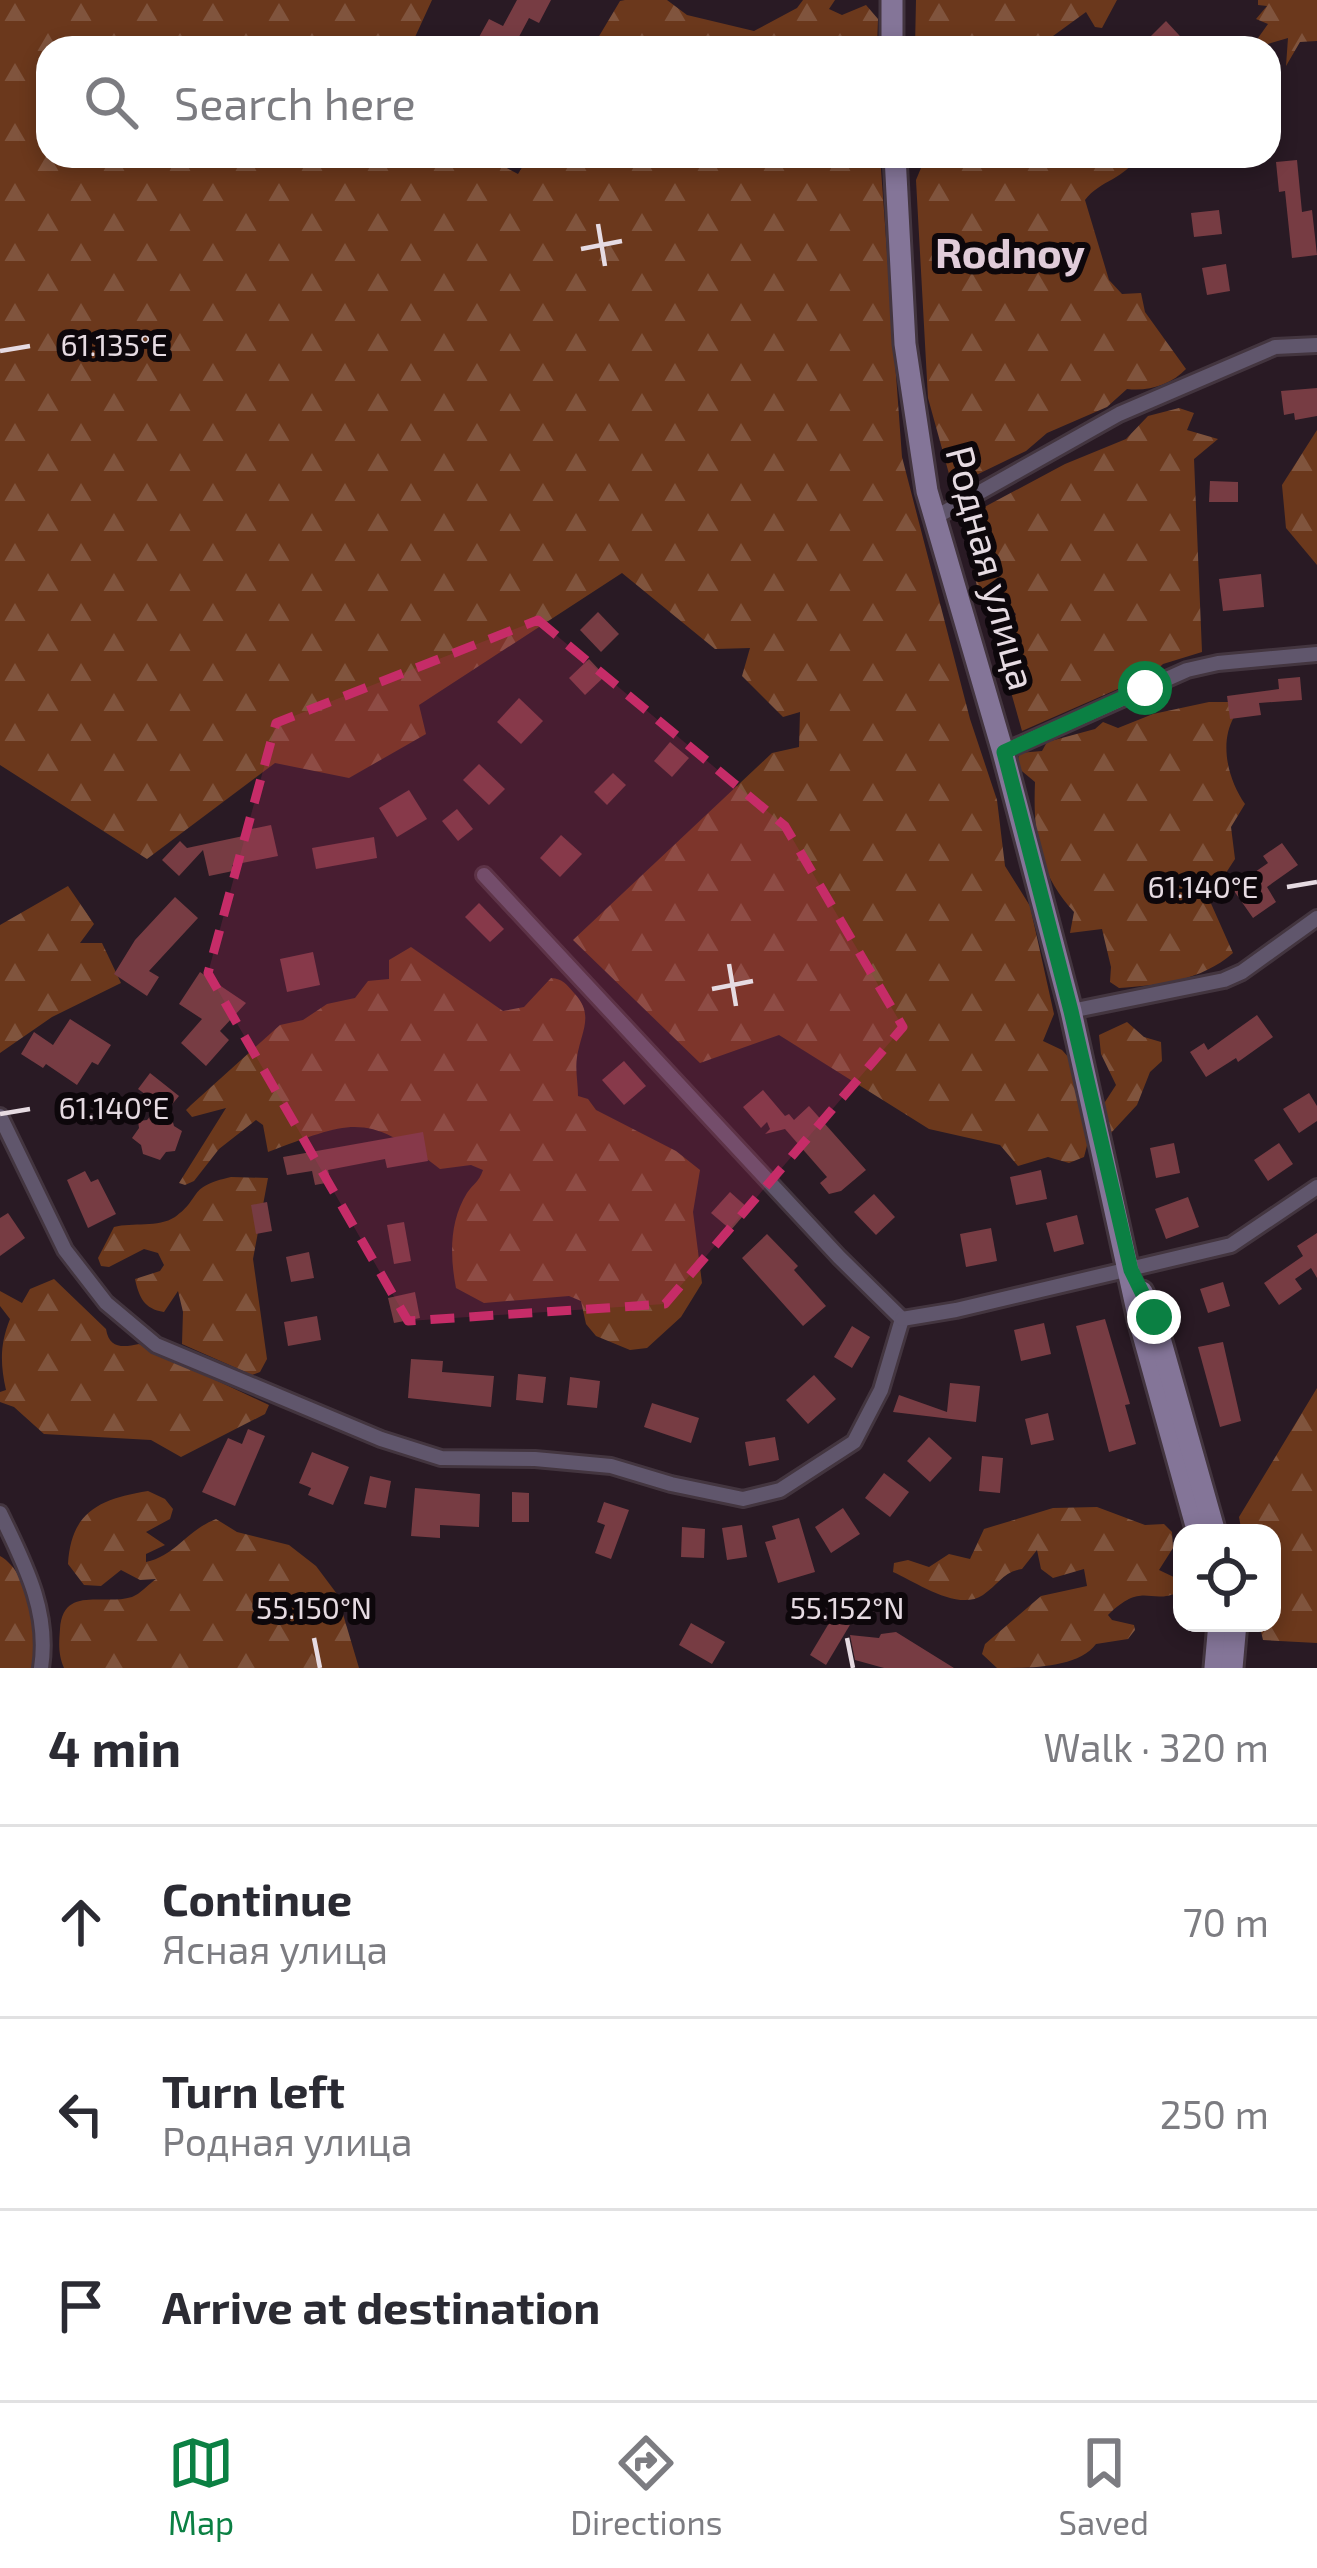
<!DOCTYPE html>
<meta charset="utf-8">
<style>
body{margin:0;font-family:"Exo 2",sans-serif;background:#f7f7f7;color:#2b2b33}
.controls{position:absolute;right:36px;bottom:36px;display:grid;overflow:hidden;border-radius:24px;box-shadow:0 6px 18px #0003}
.controls button{width:108px;height:108px;display:grid;place-items:center;padding:0;border:0;border-bottom:3px solid #e1e1e2;background:#fff;color:#2b2b33;font:60px sans-serif}
.stop{position:absolute;width:36px;height:36px;margin:-27px;border:9px solid #0b8043;border-radius:50%;background:#fff}
.stop.end{background:#0b8043;border-color:#fff;box-shadow:0 3px 12px #0008}
.list{margin:0;padding:0;list-style:none}
h2{display:flex;justify-content:space-between;align-items:center;height:156px;margin:0;padding:0 48px;font-size:51px}
h2 small{font-size:39px;font-weight:400;color:#7c7c81}
.list li{display:grid;grid-template-columns:78px 1fr auto;gap:36px;align-items:center;box-sizing:border-box;height:192px;padding:0 48px;border-top:3px solid #e1e1e2}
.list b{display:block;font-size:45px;white-space:nowrap}
.list p{margin:0;font-size:39px;white-space:nowrap;color:#7c7c81}
.list em{font-size:39px;font-style:normal;color:#7c7c81}
.icon{flex:none;width:66px;height:66px;fill:none;stroke:currentColor;stroke-width:2;stroke-linecap:round;stroke-linejoin:round}
.map{position:relative;flex:none;width:1317px;height:1668px;overflow:hidden}
.search{position:absolute;background:#fff;box-shadow:0 6px 18px #0003;left:36px;right:36px;top:36px;height:132px;display:flex;align-items:center;gap:30px;box-sizing:border-box;padding:0 42px;border-radius:36px;color:#7c7c81;font-size:45px}
.sheet{height:732px;background:#fff}
nav{display:flex;justify-content:space-around;align-items:center;box-sizing:border-box;height:168px;border-top:3px solid #e1e1e2;background:#fff;font-size:33px;color:#7c7c81}
nav a{display:grid;justify-items:center;gap:6px}
nav .on{color:#0b8043}
.map>svg:first-child{display:block}
</style>
<div class="map">
<svg width="1317" height="1668" viewBox="0 0 1317 1668">
<defs>
<pattern id="forest-firs" width="22" height="20" patternUnits="userSpaceOnUse" patternTransform="scale(3)"><rect width="22" height="20" fill="#6b381c"/><path d="M5 1l3.5 6h-7zM16 11l3.5 6h-7z" fill="#80543d"/></pattern>
</defs>
<rect width="100%" height="100%" fill="#291a24"/>
<g fill="url(#forest-firs)">
<path d="M0,0H432L410,48H48V156H484L518,174L529,156H880L902,457L970,719L997,800L1005,866L1030,906L1054,1014L1043,1041L1062,1050L1070,1059L1090,1134L1084,1157L1069,1163L1048,1157L1018,1166L1000,1145L929,1129L779,1035L700,1063L573,940L772,753L799,747L800,712L783,717L742,676L750,648L715,649L622,573L419,705L426,734L349,778L275,763L147,859L0,765Z"/>
<path d="M625,0H667L687,15L754,31L797,8L803,0H835L829,9L842,15L866,5L878,19L877,48H592L620,1Z"/>
<path d="M916,0H1117L1102,28L1095,27L1086,12L1053,36L1055,48H915Z"/>
<path d="M1258,0H1317V41L1300,42L1286,66L1288,38L1264,45L1258,38L1268,24L1256,19L1267,6L1258,5Z"/>
<path d="M926,156H1137C1126,179 1100,180 1085,200L1109,280L1122,294L1141,293L1145,312L1186,369C1172,384 1148,392 1127,389L1107,407L1047,433L1026,451L968,479L954,492L928,398L916,180Z"/>
<path d="M1179,408L1194,413L1187,430L1218,439L1194,459L1202,652L1163,664L1152,674L1022,731L992,625L997,618L1010,626L1016,614L995,594L979,595L966,539L969,521L977,511L1065,464L1126,439L1148,416Z"/>
<path d="M1317,430V565L1286,528L1282,485Z"/>
<path d="M1209,702H1231L1234,717C1219,743 1228,780 1245,804L1231,827L1235,859L1209,899L1233,953C1201,981 1160,985 1119,988L1110,982L1111,967L1102,929L1070,933L1074,912C1038,873 1033,833 1035,782L1017,767L1019,753L1042,751L1047,742L1095,729L1103,722L1118,728L1153,714Z"/>
<path d="M68,886L94,924L80,943H102L121,983L52,1017L0,1053V925Z"/>
<path d="M411,947L503,1011L524,1007L551,978C563,979 566,984 574,993C595,1015 581,1031 577,1057C575,1069 578,1084 578,1096L588,1099L596,1110L676,1151L700,1170L693,1212L702,1283L681,1317L647,1348L630,1350L596,1336L586,1324L581,1301L569,1296L484,1303L456,1288C450,1257 449,1222 467,1193C473,1184 479,1182 483,1170L471,1165L440,1169C366,1111 352,1121 268,1152L263,1125L256,1120L219,1149L194,1181L185,1185L179,1183L226,1108L192,1117L186,1110L191,1105L280,1025L303,1020L327,1004L355,998L368,981L389,979V960Z"/>
<path d="M1127,1022L1144,1037L1161,1042L1162,1061L1150,1072L1137,1105L1111,1133L1105,1125L1103,1105L1116,1085L1101,1054L1099,1035Z"/>
<path d="M231,1177L268,1178L253,1259L267,1359L260,1372L252,1375L182,1344L183,1312L178,1291L164,1312C144,1309 139,1297 135,1279L160,1271L164,1265L158,1253L144,1249L109,1267L101,1266L98,1258L114,1227C133,1222 158,1228 175,1217C203,1197 186,1187 231,1177Z"/>
<path d="M54,1279L106,1329C109,1348 122,1348 139,1344L269,1405L265,1414L181,1457L151,1440L44,1434L14,1407L0,1402V1392L6,1390C0,1363 0,1344 10,1319L0,1306V1291L22,1303L30,1289Z"/>
<path d="M1317,1388V1643L1263,1640L1259,1623H1272V1533H1242L1239,1517Z"/>
<path d="M148,1491L165,1499L173,1509L170,1519L146,1532L165,1545L146,1554V1562C177,1555 184,1532 216,1519L237,1532L289,1545L316,1566L337,1594L359,1668H64C58,1654 59,1644 60,1629C63,1585 103,1606 132,1597C140,1594 149,1584 156,1579L140,1580L121,1570L101,1586L84,1585L68,1564C71,1512 99,1499 148,1491Z"/>
<path d="M1097,1507L1145,1525L1164,1524L1172,1532L1173,1548L1159,1570L1180,1580L1179,1592C1149,1606 1144,1580 1108,1615L1112,1620L1134,1625L1135,1630L1128,1639L1096,1644C1078,1668 1031,1668 997,1668L982,1654L985,1644L1041,1596L1087,1586L1084,1569L1053,1578L1041,1569L1037,1550L1022,1569C1003,1572 998,1585 983,1595C958,1612 916,1582 893,1572L894,1563L908,1560L929,1567L949,1554L970,1559L984,1529L1053,1508Z"/>
<path d="M0,1556C32,1574 35,1635 41,1668H0Z"/>
</g>
<g fill="#773c43">
<path d="M517,0H551L539,23L529,18L513,48H473L489,19L503,26Z"/>
<path d="M1166,21L1191,48H1162L1151,36Z"/>
<path d="M1297,160L1302,212L1312,210L1317,255L1292,258L1285,191L1279,192L1276,162Z"/>
<path d="M1219,210L1222,234L1194,237L1191,213Z"/>
<path d="M1226,264L1230,291L1207,295L1202,268Z"/>
<path d="M1317,388V416L1295,420L1294,413L1284,415L1281,391Z"/>
<path d="M1210,481L1238,482V502H1209Z"/>
<path d="M1261,574L1264,607L1223,611L1219,579Z"/>
<path d="M598,612L619,634L601,652L580,630Z"/>
<path d="M589,659L605,676L585,695L569,678Z"/>
<path d="M1300,677L1302,700L1259,703L1261,715L1230,719L1227,696L1279,689L1278,679Z"/>
<path d="M519,698L543,721L521,744L497,722Z"/>
<path d="M670,742L689,758L672,777L654,761Z"/>
<path d="M479,764L505,789L489,805L463,780Z"/>
<path d="M613,773L626,785L607,805L594,792Z"/>
<path d="M409,790L427,819L397,837L379,808Z"/>
<path d="M457,809L473,829L458,841L442,821Z"/>
<path d="M271,825L278,856L232,865L233,871L209,876L203,850L179,876L162,860L180,841L187,848L248,835L246,830Z"/>
<path d="M561,835L582,854L560,877L540,858Z"/>
<path d="M374,837L377,858L316,869L312,848Z"/>
<path d="M1282,843L1298,865L1267,887L1276,902L1253,918L1232,888L1268,863L1263,856Z"/>
<path d="M175,897L198,918L149,971L159,977L147,996L114,974L135,940Z"/>
<path d="M479,903L504,929L490,942L465,917Z"/>
<path d="M313,952L320,985L287,992L280,959Z"/>
<path d="M200,972L246,1003L220,1031L229,1040L206,1066L181,1043L202,1019L179,1004Z"/>
<path d="M1257,1015L1273,1037L1238,1062L1236,1058L1206,1077L1190,1052L1204,1043L1208,1050Z"/>
<path d="M70,1019L111,1045L98,1065L92,1062L77,1085L46,1064L43,1068L21,1054L34,1032L53,1045Z"/>
<path d="M624,1061L646,1086L624,1105L602,1080Z"/>
<path d="M150,1073L179,1096L169,1108L174,1126L182,1131L175,1151L166,1152L160,1160L143,1154L141,1145L132,1138L139,1128L138,1121L147,1120L160,1105L138,1089Z"/>
<path d="M763,1090L785,1116L789,1114L794,1120L809,1106L866,1170L841,1191L829,1194L820,1183L827,1177L785,1129L765,1134L770,1129L767,1122L761,1128L743,1107Z"/>
<path d="M1309,1093L1317,1106V1121L1299,1133L1283,1109Z"/>
<path d="M423,1132L428,1161L387,1168L385,1159L328,1170L331,1182L315,1185L312,1171L287,1175L283,1157Z"/>
<path d="M1174,1143L1180,1173L1156,1178L1150,1148Z"/>
<path d="M1279,1143L1293,1164L1268,1181L1254,1160Z"/>
<path d="M1041,1170L1047,1199L1016,1205L1010,1177Z"/>
<path d="M85,1171L91,1182L98,1179L116,1214L88,1228L67,1180Z"/>
<path d="M730,1192L749,1209L731,1230L711,1213Z"/>
<path d="M874,1194L895,1217L876,1235L854,1212Z"/>
<path d="M1188,1197L1199,1227L1166,1239L1155,1209Z"/>
<path d="M267,1202L272,1231L256,1234L251,1205Z"/>
<path d="M8,1213L25,1238L0,1256V1218Z"/>
<path d="M1077,1215L1084,1244L1054,1252L1046,1223Z"/>
<path d="M404,1222L411,1261L394,1264L387,1225Z"/>
<path d="M991,1228L997,1261L966,1267L960,1234Z"/>
<path d="M1317,1233V1278L1311,1268L1295,1279L1302,1289L1279,1305L1264,1283L1303,1256L1297,1246Z"/>
<path d="M767,1234L798,1266L794,1270L826,1306L803,1326L742,1258Z"/>
<path d="M309,1252L314,1278L291,1282L286,1257Z"/>
<path d="M1223,1282L1230,1306L1208,1313L1200,1289Z"/>
<path d="M415,1292L420,1318L394,1323L388,1298Z"/>
<path d="M317,1316L321,1340L288,1346L284,1322Z"/>
<path d="M1105,1319L1130,1404L1125,1405L1136,1444L1109,1452L1076,1326Z"/>
<path d="M1044,1323L1051,1354L1021,1361L1014,1330Z"/>
<path d="M852,1326L870,1337L852,1368L834,1357Z"/>
<path d="M1223,1342L1241,1421L1220,1427L1198,1347Z"/>
<path d="M411,1359L443,1361L442,1372L494,1376L491,1407L408,1398Z"/>
<path d="M518,1374L546,1377L543,1403L516,1400Z"/>
<path d="M814,1375L836,1399L808,1424L786,1400Z"/>
<path d="M570,1377L600,1381L597,1408L567,1405Z"/>
<path d="M950,1383L980,1386L976,1422L893,1412L899,1395L947,1412Z"/>
<path d="M652,1403L699,1418L691,1443L644,1427Z"/>
<path d="M1048,1413L1054,1440L1031,1445L1025,1419Z"/>
<path d="M248,1429L265,1436L235,1506L202,1492L228,1438L242,1444Z"/>
<path d="M775,1437L779,1460L749,1466L745,1442Z"/>
<path d="M929,1437L952,1458L930,1482L907,1461Z"/>
<path d="M312,1452L349,1467L333,1505L308,1495L311,1488L299,1483Z"/>
<path d="M982,1456L1003,1458L1000,1493L979,1491Z"/>
<path d="M884,1473L909,1492L890,1517L865,1498Z"/>
<path d="M370,1476L391,1481L386,1508L364,1504Z"/>
<path d="M415,1488L480,1494L479,1527L440,1525V1538L411,1536Z"/>
<path d="M512,1492L529,1493V1522H512Z"/>
<path d="M604,1502L629,1510L611,1559L595,1553L605,1525L597,1522Z"/>
<path d="M843,1508L860,1534L831,1553L815,1527Z"/>
<path d="M799,1518L815,1572L778,1583L765,1542L776,1539L772,1526Z"/>
<path d="M742,1525L747,1557L727,1560L722,1528Z"/>
<path d="M682,1527L705,1529L704,1558L681,1557Z"/>
<path d="M844,1598L860,1608L826,1665L810,1655Z"/>
<path d="M691,1623L725,1642L712,1664L679,1645Z"/>
<path d="M896,1632L954,1668H884L855,1660L850,1635L879,1638L881,1634Z"/>
</g>
<g fill="none" stroke-linecap="round" stroke-linejoin="round">
<defs>
<g id="street">
<path d="M934,518L1119,414L1275,347L1317,345"/>
<path d="M1003,752L1187,670L1218,663L1317,654"/>
<path d="M1071,1011L1224,980L1242,972L1317,918"/>
<path d="M0,1116L65,1250L106,1303L156,1345L381,1439L441,1458L535,1459L611,1466L671,1484L743,1499L780,1490L854,1442L881,1390L902,1319L839,1257L484,875"/>
<path d="M902,1319L956,1310L1231,1245L1317,1187"/>
<path d="M0,1513C24,1563 50,1611 41,1668"/>
</g>
<g id="secondary">
<path d="M892,48V0"/>
<path d="M895,156L905,344L927,491L1003,752L1071,1011L1139,1320L1198,1533"/>
<path d="M1142,1292L1154,1317L1215,1533"/>
<path d="M1215,1668L1219,1623"/>
<path d="M1232,1668L1236,1623"/>
</g>
</defs>
<use href="#street" stroke="#43353f" stroke-width="20"/>
<use href="#secondary" stroke="#43353f" stroke-width="27"/>
<use href="#street" stroke="#60566c" stroke-width="14"/>
<use href="#secondary" stroke="#847598" stroke-width="21"/>
</g>
<g fill="none" stroke-linecap="round" stroke-linejoin="round">
<path stroke="#0b8043" stroke-width="15" d="M1145,688L1004,752L1071,1011L1131,1270L1154,1317"/>
</g>
<path fill="#c62c68" fill-opacity="0.2" stroke="#c62c68" stroke-width="9" stroke-dasharray="24 15" stroke-linejoin="round" d="M538,620L785,826L903,1027L665,1304L408,1321L208,973L276,723Z"/>
<path fill="none" stroke="#e6dbe2" stroke-width="4.5" d="M598,224L605,266M581,249L622,241M0,351L30,346M1287,887L1317,882M729,964L736,1006M712,989L753,981M0,1114L30,1109M314,1638L320,1668M847,1638L853,1668"/>
<g text-anchor="middle" stroke-width="12" stroke-linejoin="round" paint-order="stroke">
<g font-size="39" fill="#e6dbe2" stroke="#0d070b">
<text transform="translate(991 568) rotate(75)" y="14">Родная улица</text>
</g>
<g font-size="42" font-weight="bold" fill="#e1ccd9" stroke="#0d070b">
<text x="1010" y="268">Rodnoy</text>
</g>
</g>
<g font-size="30" text-anchor="middle" fill="#e6dbe2" stroke="#0d070b" stroke-width="12" stroke-linejoin="round" paint-order="stroke">
<text x="114" y="356">61.135°E</text>
<text x="1203" y="898">61.140°E</text>
<text x="114" y="1119">61.140°E</text>
<text x="314" y="1619">55.150°N</text>
<text x="847" y="1619">55.152°N</text>
</g>
</svg>
<div class="controls">
<button><svg class="icon" aria-label="locate" viewBox="0 0 24 24"><circle cx="12" cy="12" r="6"/><path d="M12 2v4M12 18v4M2 12h4M18 12h4"/></svg></button>
</div>
<div class="stop" style="left:1145px;top:688px"></div>
<div class="stop end" style="left:1154px;top:1317px"></div>
<div class="search"><svg class="icon" aria-label="search" viewBox="0 0 24 24"><circle cx="10" cy="10" r="6"/><path d="M15 15l6 6"/></svg>Search here</div>
</div>
<section class="sheet">
<h2>4 min<small>Walk · 320 m</small></h2>
<ul class="list">
<li><svg class="icon" aria-label="ahead" viewBox="0 0 24 24"><path d="M12 20V5M6 11l6-6 6 6"/></svg><div><b>Continue</b><p>Ясная улица</p></div><em>70 m</em></li>
<li><svg class="icon" aria-label="left" viewBox="0 0 24 24"><path d="M17 20v-9H6M10 6l-5 5 5 5"/></svg><div><b>Turn left</b><p>Родная улица</p></div><em>250 m</em></li>
<li><svg class="icon" aria-label="arrive" viewBox="0 0 24 24"><path d="M6 21V4h12l-3 4 3 4H6"/></svg><div><b>Arrive at destination</b></div></li>
</ul>
</section>
<nav>
<a class="on"><svg class="icon" aria-label="map" viewBox="0 0 24 24"><path d="M3 6l6-2 6 2 6-2v14l-6 2-6-2-6 2zM9 4v14M15 6v14"/></svg>Map</a>
<a><svg class="icon" aria-label="directions" viewBox="0 0 24 24"><path d="M12 3l9 9-9 9-9-9zM9 14v-3h6M13 9l2 2-2 2"/></svg>Directions</a>
<a><svg class="icon" aria-label="saved" viewBox="0 0 24 24"><path d="M7 4h10v16l-5-4-5 4z"/></svg>Saved</a>
</nav>
